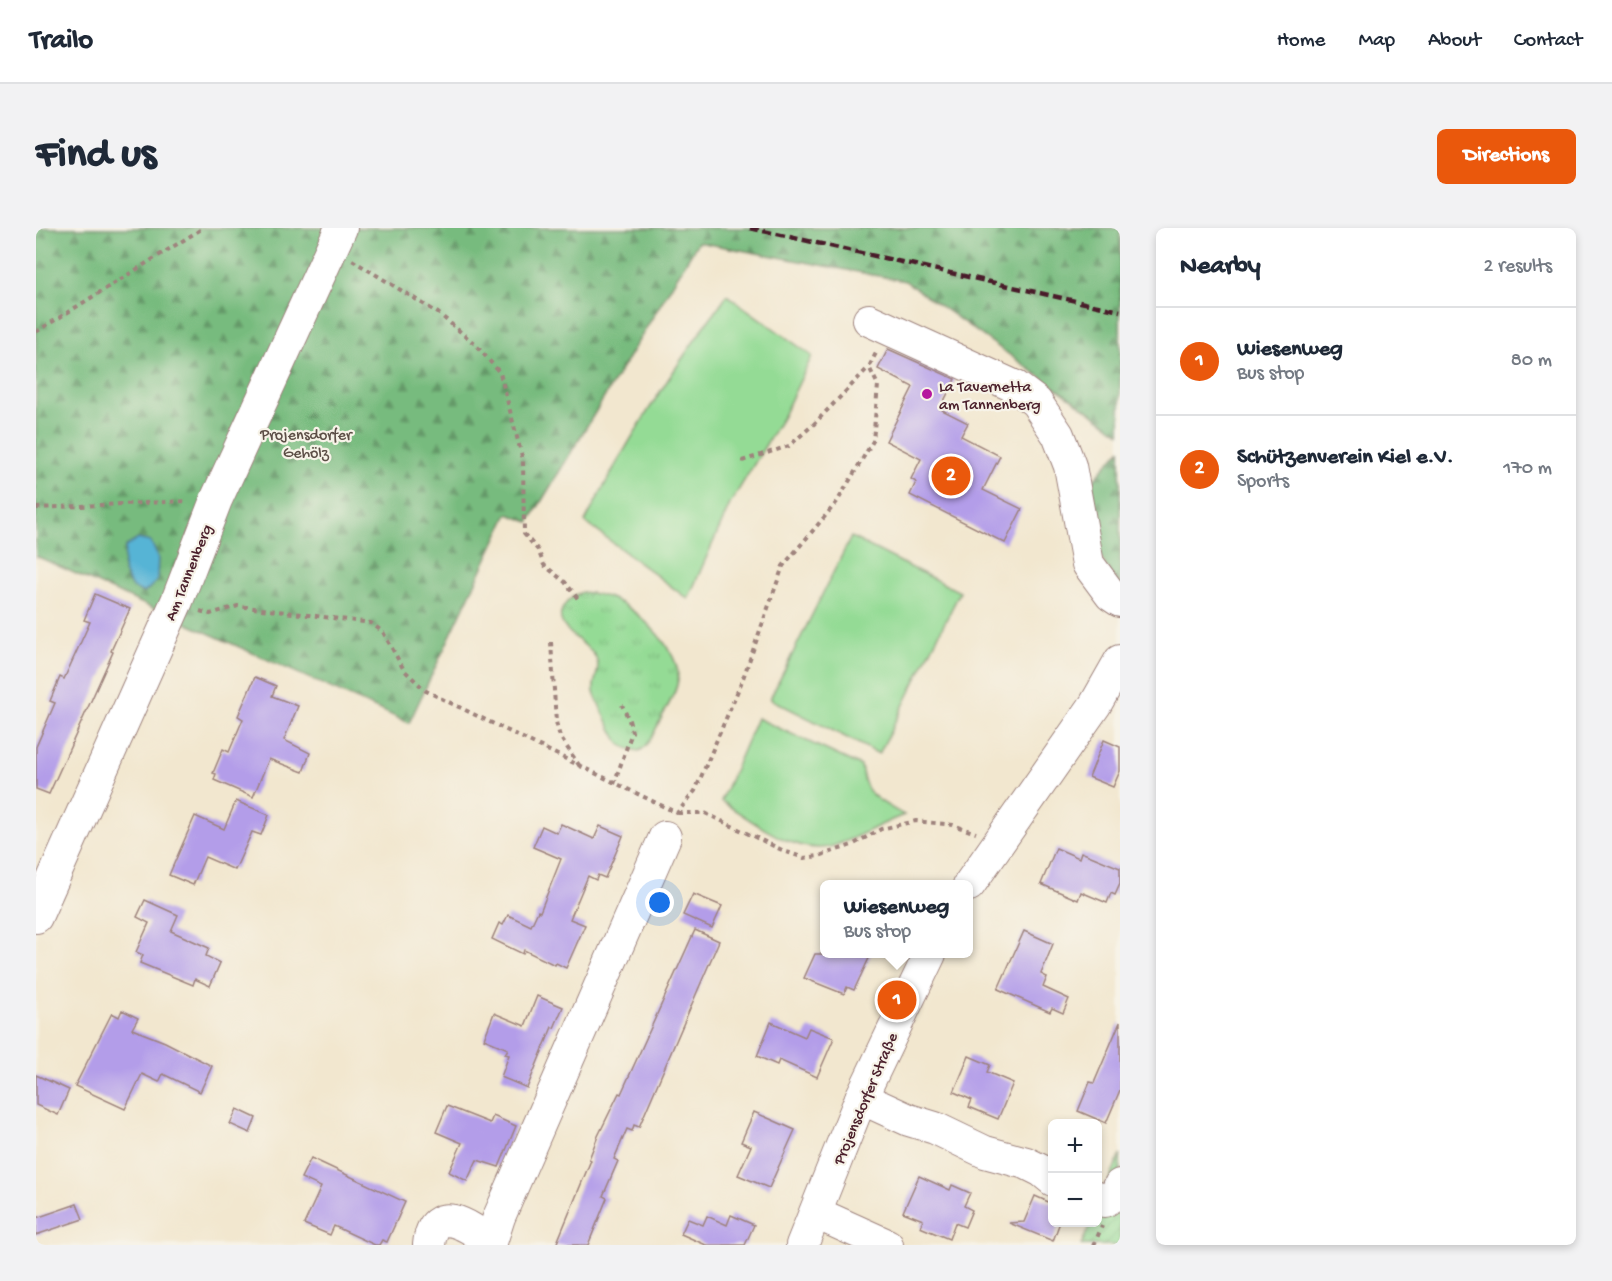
<!DOCTYPE html>
<meta charset="utf-8">
<style>
body{margin:0;font-family:"Gochi Hand",sans-serif;background:#f2f2f3;color:#1f2937}
.controls{position:absolute;right:18px;bottom:18px;display:grid;overflow:hidden;border-radius:9px;box-shadow:0 3px 9px #0003}
.controls button{width:54px;height:54px;display:grid;place-items:center;padding:0;border:0;border-bottom:2px solid #e0e1e3;background:#fff;color:#1f2937;font:30px sans-serif}
.you{position:absolute;left:624px;top:675px;width:21px;height:21px;margin:-15px;border:4px solid #fff;border-radius:50%;background:#1a73e8;box-shadow:0 0 0 9px #1a73e833}
.badge{display:grid;place-items:center;width:39px;height:39px;border-radius:50%;background:#ea580c;color:#fff;font-size:20px;font-weight:700}
.pin{position:absolute;translate:-50% -50%;border:3px solid #fff;box-shadow:0 2px 6px #0006}
.popup{position:absolute;left:784px;top:652px;width:153px;height:78px;box-sizing:border-box;display:grid;place-content:center;border-radius:9px;background:#fff;filter:drop-shadow(0 2px 4px #0005);font-size:20px;white-space:nowrap;color:#747a83}
.popup b{font-size:22px;color:#1f2937}
.popup::after{content:'';position:absolute;left:50%;top:100%;margin-left:-12px;border:12px solid transparent;border-top-color:#fff}
.list{margin:0;padding:0;list-style:none}
h2{display:flex;justify-content:space-between;align-items:center;height:78px;margin:0;padding:0 24px;font-size:26px}
h2 small{font-size:20px;font-weight:400;color:#747a83}
.list li{display:grid;grid-template-columns:39px 1fr auto;gap:18px;align-items:center;box-sizing:border-box;height:108px;padding:0 24px;border-top:2px solid #e0e1e3}
.list b{display:block;font-size:22px;white-space:nowrap}
.list p{margin:0;font-size:20px;white-space:nowrap;color:#747a83}
.list em{font-size:20px;font-style:normal;color:#747a83}
.map{position:relative;flex:none;width:1084px;height:1017px;overflow:hidden;border-radius:9px}
header{display:flex;align-items:center;gap:36px;box-sizing:border-box;height:84px;padding:0 30px;background:#fff;border-bottom:2px solid #e0e1e3}
header strong{font-size:28px}
nav{display:flex;gap:33px;margin-inline-start:auto;font-size:21px}
.intro{display:flex;align-items:center;justify-content:space-between;box-sizing:border-box;height:144px;padding:0 36px}
h1{margin:0;font-size:42px}
.button{padding:15px 27px;border-radius:9px;background:#ea580c;color:#fff;font-size:21px;font-weight:700}
main{display:flex;gap:36px;padding:0 36px}
aside{flex:1;background:#fff;border-radius:9px;box-shadow:0 3px 9px #0003}
.map>svg:first-child{display:block}
</style>
<header>
<strong>Trailo</strong>
<nav><a>Home</a><a>Map</a><a>About</a><a>Contact</a></nav>
</header>
<div class="intro"><h1>Find us</h1><a class="button">Directions</a></div>
<main>
<div class="map">
<svg width="1084" height="1017" viewBox="0 0 1084 1017">
<defs>
<pattern id="forest-firs" width="22" height="20" patternUnits="userSpaceOnUse" patternTransform="scale(1.5)"><rect width="22" height="20" fill="#77bb7e"/><path d="M5 1l3.5 6h-7zM16 11l3.5 6h-7z" fill="#649767"/></pattern>
<pattern id="park-tufts" width="24" height="20" patternUnits="userSpaceOnUse" patternTransform="scale(1.5)"><rect width="24" height="20" fill="#94db95"/><path d="M3 7l-1-3M5 7V3M7 7l1-3M15 17l-1-3M17 17v-4M19 17l1-3" fill="none" stroke="#81bc81"/></pattern>
<pattern id="garden-furrows" width="10" height="10" patternUnits="userSpaceOnUse" patternTransform="scale(1.5)"><rect width="10" height="10" fill="#94db95"/><path d="M-1 1l2-2M0 10L10 0M9 11l2-2" fill="none" stroke="#81bc81"/></pattern>
</defs>
<rect width="100%" height="100%" fill="#f7f3e8"/>
<filter id="ink" filterUnits="userSpaceOnUse"><feTurbulence type="fractalNoise" baseFrequency=".0167" numOctaves="2"/><feDisplacementMap in="SourceGraphic" scale="12" xChannelSelector="R" yChannelSelector="G"/><feConvolveMatrix kernelMatrix="1 2 1 2 8 2 1 2 1" color-interpolation-filters="sRGB"/></filter>
<filter id="wash" filterUnits="userSpaceOnUse"><feTurbulence type="fractalNoise" baseFrequency=".008" numOctaves="4" result="noise"/><feDisplacementMap in="SourceGraphic" scale="24" xChannelSelector="R" yChannelSelector="G"/><feGaussianBlur stdDeviation="1.35" result="paint"/><feColorMatrix in="noise" values="0 0 0 0 0 0 0 0 0 0 0 0 0 0 0 0 0 1.4 0 .05"/><feComposite in="paint" operator="in"/></filter>
<g filter="url(#wash)">
<rect width="100%" height="100%" fill="#f2e7cf"/>
<g fill="#94db95" stroke="#6f7d60" stroke-width="1.5">
<path d="M691,67L776,128L746,190L694,276L652,371L549,294C589,215 638,139 691,67Z"/>
<path d="M815,309L924,364L843,526L734,471Z"/>
<path d="M721,490L825,538C829,570 843,572 868,587C844,596 821,610 797,618C760,629 714,591 685,573Z"/>
</g>
<g fill="url(#forest-firs)" stroke="#606d54" stroke-width="1.5">
<path d="M0,0H1084V205L869,53L662,14L493,294L472,286L373,495L0,328Z"/>
<path d="M1084,222V361L1065,330L1057,287V252Z"/>
</g>
<path fill="url(#park-tufts)" stroke="#6f7d60" stroke-width="1.5" d="M546,364C558,365 571,368 581,373C605,385 644,423 642,451C641,465 630,480 624,493C618,503 614,518 603,523C597,522 591,521 585,517C582,515 559,470 558,464C556,453 565,443 561,432C555,414 512,401 528,378C532,372 539,367 546,364Z"/>
<path fill="url(#garden-furrows)" stroke="#6f7d60" stroke-width="1.5" d="M1084,927V1017H1045L1055,995L1062,994V979Z"/>
<path fill="#57b4d5" stroke="#506a80" stroke-width="1.5" d="M102,311L115,314L122,329L121,353L108,365L96,360L87,342L89,319Z"/>
<g id="blocks">
<g fill="#b39de9">
<path d="M852,121L919,151L904,181L932,195L925,208L964,228L947,262L986,281L969,315L874,267L880,254L875,251L885,231L850,213L877,159L842,141Z"/>
<path d="M59,366L94,381L75,423L77,424L13,566L0,561V519L19,475L14,473L24,449L28,451L54,394L48,392Z"/>
<path d="M219,449L240,458L236,468L262,478L248,512L274,525L267,544L233,531L217,569L178,552L180,546L177,545L187,521L193,524L207,491L202,488Z"/>
<path d="M1068,512L1084,519V543L1077,559L1053,549Z"/>
<path d="M200,573L233,587L225,607L216,604L199,642L169,629L157,657L133,647L159,588L188,601Z"/>
<path d="M525,596L558,611L564,598L587,608L569,650L562,647L560,652L552,648L534,691L549,697L530,740L520,735L519,737L488,722L487,726L456,711L463,695L467,697L472,687L495,698L502,683L504,684L525,631L497,619L506,598L521,605Z"/>
<path d="M1020,620L1043,630L1045,624L1084,640V656L1079,667L1075,665L1071,675L1045,664L1042,672L1005,656Z"/>
<path d="M657,666L686,678L676,700L647,687Z"/>
<path d="M109,672L142,687L135,703L173,720L170,728L184,735L174,758L159,751L157,757L104,735L107,727L100,724L113,695L101,689Z"/>
<path d="M659,702L683,713L603,899L598,897L596,903L591,901L578,931L582,933L567,968L571,970L552,1017H520L555,932L553,931L562,908L583,865L585,866Z"/>
<path d="M988,703L1017,716L1005,746L1011,749L1007,759L1033,771L1027,785L1016,780L1014,784L962,761Z"/>
<path d="M779,726H835L818,762L811,759L808,766L768,750Z"/>
<path d="M501,768L527,779L518,800L516,799L491,860L465,849L473,827L469,826L472,821L448,811L458,785L489,798Z"/>
<path d="M86,782L102,790L96,801L129,814L176,838L164,864L127,846L123,854L106,846L89,881L39,858L76,785L83,789Z"/>
<path d="M735,794L769,809L773,800L798,810L781,849L743,832L741,837L721,828Z"/>
<path d="M1084,794V862L1070,895L1042,883L1054,854L1058,855Z"/>
<path d="M933,828L954,837L951,844L977,855L962,891L933,879L936,872L918,864Z"/>
<path d="M0,847L33,862L22,887L0,877Z"/>
<path d="M411,878L454,895L457,888L480,898L463,939L441,932L431,953L413,944L426,915L400,904Z"/>
<path d="M201,881L220,890L214,905L194,896Z"/>
<path d="M718,884L759,902L733,960L702,947L715,918L705,914Z"/>
<path d="M275,930L369,974L351,1014L346,1012L343,1017H339L298,998L294,1007L268,996L285,959L265,950Z"/>
<path d="M883,948L914,962L916,957L934,965L928,978L936,982L929,999L919,995L913,1011L884,999L887,992L867,984Z"/>
<path d="M999,968L1017,976V994H1024L1017,1013L973,995L988,994Z"/>
<path d="M41,976L47,991L0,1007V990Z"/>
<path d="M695,987L718,997L709,1017H670L645,1006L652,991L667,997L671,988L691,997Z"/>
</g>
</g>
</g>
<g filter="url(#ink)">
<use href="#blocks" fill-opacity="0" stroke="#9e837d" stroke-width="1.5"/>
<g fill="none" stroke-linecap="round" stroke-linejoin="round">
<defs>
<g id="minor">
<path d="M833,92L980,159L1000,174L1022,207L1034,238L1052,336L1075,367L1084,373"/>
<path d="M933,657L1059,477L1084,433"/>
<path d="M0,689L141,373L180,272L305,0"/>
<path d="M825,870L873,892L899,900L949,924L990,935L1006,943L1017,952"/>
<path d="M1062,970L1069,973L1080,966L1084,957"/>
<path d="M780,985L851,1017"/>
<path d="M393,1017C397,972 434,999 455,1014"/>
<path d="M454,1017L463,989L629,609"/>
<path d="M766,1017L825,870L894,726"/>
</g>
</defs>
<use href="#minor" stroke="#9e837d" stroke-width="34"/>
<g stroke="#9e837d" stroke-width="4" stroke-dasharray="4.5 4.5" stroke-linecap="butt">
<path d="M316,32L402,85L439,116L464,145L487,232L488,306L502,322L508,337L529,354L543,372"/>
<path d="M0,104L167,0"/>
<path d="M706,233L753,218L778,196L833,139"/>
<path d="M0,280L152,273"/>
<path d="M164,383L174,386L202,378L335,395L347,404L368,442L390,463L641,585L659,563L706,453L747,338L801,274L837,213L842,157L833,139L841,123"/>
<path d="M515,414L520,494L524,509L545,540"/>
<path d="M578,556L596,504L593,492L586,477"/>
<path d="M642,585H669L748,623L768,630L783,628L816,617L845,601L880,593L917,597L940,605"/>
<path d="M1058,1017L1066,998"/>
</g>
<use href="#minor" stroke="#fff" stroke-width="32"/>
<path stroke="#4a1f2b" stroke-width="4.5" stroke-dasharray="9 4.5" stroke-linecap="butt" d="M714,0L1084,83"/>
</g>
</g>
<circle fill="#b5179e" stroke="#f7f3e8" stroke-width="2" cx="891" cy="166" r="6"/>
<g text-anchor="middle" stroke-width="4.5" stroke-linejoin="round" paint-order="stroke">
<g font-size="16" fill="#4a1f2b" stroke="#f7f3e8" text-anchor="start">
<text x="903" y="163">La Tavernetta<tspan x="903" dy="18">am Tannenberg</tspan></text>
</g>
<g font-size="16" fill="#5c4e46" stroke="#f7f3e8">
<text x="270" y="211">Projensdorfer<tspan x="270" dy="18">Gehölz</tspan></text>
</g>
<g font-size="16" fill="#4a1f2b" stroke="#f7f3e8">
<text transform="translate(151 344) rotate(-68)" y="6">Am Tannenberg</text>
<text transform="translate(828 870) rotate(-67)" y="6">Projensdorfer Straße</text>
</g>
</g>
</svg>
<div class="controls">
<button>+</button>
<button>−</button>
</div>
<div class="you"></div>
<div class="pin badge" style="left:861px;top:772px">1</div>
<div class="popup"><b>Wiesenweg</b>Bus stop</div>
<div class="pin badge" style="left:915px;top:248px">2</div>
</div>
<aside>
<h2>Nearby<small>2 results</small></h2>
<ul class="list">
<li><span class="badge">1</span><div><b>Wiesenweg</b><p>Bus stop</p></div><em>80 m</em></li>
<li><span class="badge">2</span><div><b>Schützenverein Kiel e.V.</b><p>Sports</p></div><em>170 m</em></li>
</ul>
</aside>
</main>
